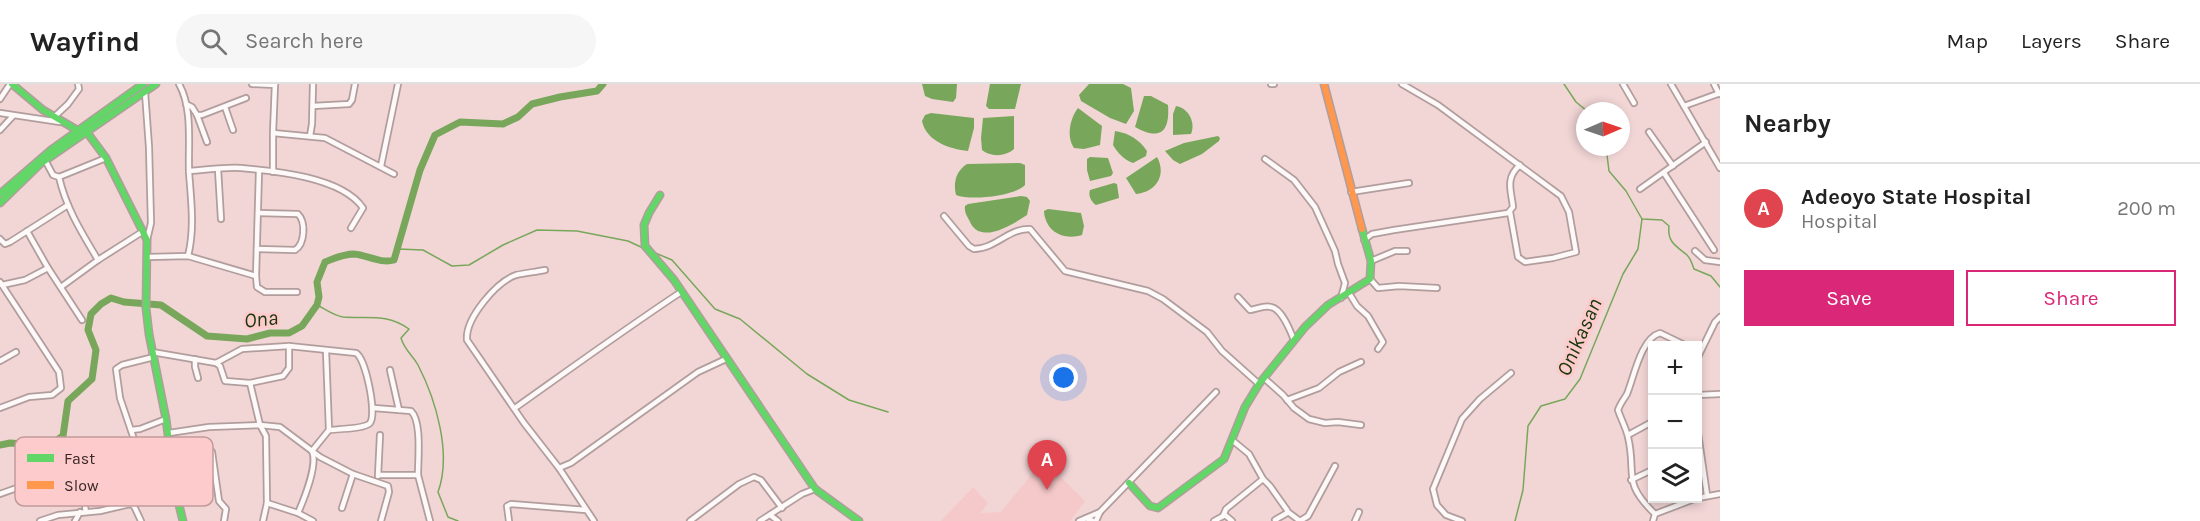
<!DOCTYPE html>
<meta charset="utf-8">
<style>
body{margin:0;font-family:Karla,sans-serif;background:#f6f6f6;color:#222}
.controls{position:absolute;right:18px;bottom:18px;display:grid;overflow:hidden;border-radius:0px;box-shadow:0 3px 9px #0003}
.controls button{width:54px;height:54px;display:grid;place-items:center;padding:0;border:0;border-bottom:2px solid #e0e0e0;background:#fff;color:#222;font:30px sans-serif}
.compass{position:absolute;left:1576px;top:18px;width:54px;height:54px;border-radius:50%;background:#fff;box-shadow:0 3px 9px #0003;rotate:88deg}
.you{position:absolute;left:1064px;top:294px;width:21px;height:21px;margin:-15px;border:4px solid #fff;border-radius:50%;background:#1a73e8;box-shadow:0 0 0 9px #1a73e833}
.badge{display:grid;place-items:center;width:39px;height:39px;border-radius:50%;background:#db2777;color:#fff;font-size:20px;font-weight:700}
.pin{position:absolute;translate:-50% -50px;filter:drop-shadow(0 2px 3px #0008)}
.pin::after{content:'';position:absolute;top:32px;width:21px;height:18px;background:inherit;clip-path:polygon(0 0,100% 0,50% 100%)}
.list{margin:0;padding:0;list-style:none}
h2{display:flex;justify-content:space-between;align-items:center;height:78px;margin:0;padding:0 24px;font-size:26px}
h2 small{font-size:20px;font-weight:400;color:#767676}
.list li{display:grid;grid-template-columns:39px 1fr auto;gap:18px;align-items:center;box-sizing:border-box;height:90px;padding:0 24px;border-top:2px solid #e0e0e0}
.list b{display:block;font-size:22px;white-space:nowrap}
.list p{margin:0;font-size:20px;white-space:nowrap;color:#767676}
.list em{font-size:20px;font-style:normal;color:#767676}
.actions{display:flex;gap:12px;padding:18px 24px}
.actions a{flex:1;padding:14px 0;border:2px solid #db2777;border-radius:0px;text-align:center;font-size:21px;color:#db2777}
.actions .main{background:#db2777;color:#fff}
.icon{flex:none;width:33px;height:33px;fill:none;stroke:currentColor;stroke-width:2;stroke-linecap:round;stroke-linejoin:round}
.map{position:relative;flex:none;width:1720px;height:437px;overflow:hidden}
header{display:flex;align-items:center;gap:36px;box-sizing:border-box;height:84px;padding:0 30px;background:#fff;border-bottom:2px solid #e0e0e0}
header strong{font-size:28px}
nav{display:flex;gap:33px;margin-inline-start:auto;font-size:21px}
.search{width:420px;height:54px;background:#f6f6f6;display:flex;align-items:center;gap:15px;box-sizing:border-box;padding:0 21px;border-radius:33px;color:#767676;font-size:22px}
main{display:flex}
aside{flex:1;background:#fff}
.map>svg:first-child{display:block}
</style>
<header>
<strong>Wayfind</strong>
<div class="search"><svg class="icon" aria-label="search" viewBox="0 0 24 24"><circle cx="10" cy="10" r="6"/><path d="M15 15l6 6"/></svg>Search here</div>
<nav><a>Map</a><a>Layers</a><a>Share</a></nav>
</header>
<main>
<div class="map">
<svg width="1720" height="437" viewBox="0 0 1720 437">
<rect width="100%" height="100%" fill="#f2d6d6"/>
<path fill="#f5c9c9" d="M1043,376L1085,417L1070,437H941L973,403L988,419L981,429L1001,428Z"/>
<g fill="#78a75b">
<path d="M922,0H957L956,14L953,18L932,15L925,12Z"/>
<path d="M990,0H1021L1015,25H989L986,22Z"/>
<path d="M1089,0H1123L1131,4L1134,27L1126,40L1110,34L1081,17L1079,11Z"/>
<path d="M1144,12H1151L1168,21C1170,48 1160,57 1135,43Z"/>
<path d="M1176,22C1188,24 1196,38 1191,50L1173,51V30Z"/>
<path d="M1078,24L1102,42L1100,61L1084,65L1074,64C1066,53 1070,34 1078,24Z"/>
<path d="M931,29L974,34V44L968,67C949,65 926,57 922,37L925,31Z"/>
<path d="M1014,32V65C1005,73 990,73 982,66L981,54L983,34Z"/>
<path d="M1115,47C1128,49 1139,55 1147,67L1146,72L1133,79C1123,75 1118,69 1113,61Z"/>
<path d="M1218,52L1220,54L1219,57L1202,70L1180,80L1173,76L1165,67L1184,59Z"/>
<path d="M1090,73L1108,74L1113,89L1111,92L1090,97L1087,86V75Z"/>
<path d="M1157,73C1167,91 1156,108 1136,110L1126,94Z"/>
<path d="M1020,79L1025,81V101C1015,112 971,117 956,111C953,98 956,87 967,80Z"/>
<path d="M1114,99L1117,100L1119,114L1096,121C1091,118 1088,111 1090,106Z"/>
<path d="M1021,112L1027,113L1030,117L1027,131C1013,140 983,160 971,140C968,133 964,129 965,122L968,120Z"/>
<path d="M1048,125L1081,129L1084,142L1082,151C1063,157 1045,147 1044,127Z"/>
</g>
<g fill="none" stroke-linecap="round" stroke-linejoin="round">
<g stroke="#78a75b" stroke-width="1.5">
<path d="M1564,0L1576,18L1587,27"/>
<path d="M1606,63L1609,87L1626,107L1642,135L1662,136L1669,142C1667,158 1676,162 1687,171C1691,175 1692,180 1694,185L1711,192L1720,203"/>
<path d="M398,165L423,166L452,182L469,181L503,161L537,146L577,147L628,157L643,164"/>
<path d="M653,168L672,176L715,225L740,235L807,290L849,316L888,328"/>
<path d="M317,221C325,225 334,232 343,233C369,235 386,229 409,245L401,254C405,267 412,270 418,281C436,316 452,370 438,408L448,433L458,437"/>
<path d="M1515,437L1523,406L1528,342L1541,322L1565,315L1580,295L1623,190L1638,165L1642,135"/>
</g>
<path stroke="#78a75b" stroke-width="7" d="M0,361L10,359L48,362L63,352L68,317L92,295L96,266L88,246L91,230L101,220L111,214L124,218L161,221L207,252L247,255L270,249H289L302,242L317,221L319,213L317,198L325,178C335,174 343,170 354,170C367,171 381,180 394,176L420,86L435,51L460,38L503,40L518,33L532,20L560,13L597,7L603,0"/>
<defs>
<g id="street">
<path d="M179,0C193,25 188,60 189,88C191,116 195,144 188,172"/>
<path d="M252,0L275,1"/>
<path d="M1271,0H1274"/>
<path d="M1402,0L1438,21L1561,112L1569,128L1576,168L1553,174L1525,178L1518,173L1510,128"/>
<path d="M1623,0L1634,19"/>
<path d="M1671,0L1720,84"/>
<path d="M1714,0L1719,10"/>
<path d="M145,8L149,63L151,139L147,156"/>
<path d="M0,15L10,0"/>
<path d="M186,20L192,23L197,31H202L246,14"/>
<path d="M313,22L349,20L352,16L355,0"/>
<path d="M1684,22L1720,9"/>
<path d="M225,23L233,46"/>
<path d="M0,29L60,38"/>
<path d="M197,31L207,58"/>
<path d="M53,34L68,20L79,5L78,0"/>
<path d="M0,46L13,32"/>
<path d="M1649,48L1673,82"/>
<path d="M273,49L325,54L394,90"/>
<path d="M310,52L312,40L313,0"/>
<path d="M1265,75L1294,96L1315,123L1335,167L1338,180L1345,199L1341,214"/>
<path d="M45,76L53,91L59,93"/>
<path d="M381,82L398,0"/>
<path d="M218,85L221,135"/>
<path d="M189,87C206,86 224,83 241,84C275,87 342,93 363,124L351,144"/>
<path d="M273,88V49L275,0"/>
<path d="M1664,89L1714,166"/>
<path d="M1640,105L1706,58"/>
<path d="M1351,108L1409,99"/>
<path d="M944,132L969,162L974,165C995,165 1009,144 1030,145L1065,187L1148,207L1163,215L1207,248L1222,267L1259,300"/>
<path d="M27,147L48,184L82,236"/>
<path d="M0,155L5,160L10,158L68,121"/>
<path d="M1364,156L1372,150L1394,146L1508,129L1513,123C1511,106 1505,94 1520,81"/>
<path d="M257,165L295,166C305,160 306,138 298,130L258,129"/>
<path d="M1695,167L1705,176L1720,178"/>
<path d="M148,173L188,172L256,192L259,87"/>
<path d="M98,176C82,149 66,124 59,93L106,74"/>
<path d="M1371,177L1395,167H1407"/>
<path d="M545,186C535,188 525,189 516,191C496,198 465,235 467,256L524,339L559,384L594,437"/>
<path d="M256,192L257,203L265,208H297"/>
<path d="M1370,195L1378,204L1399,202L1437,204"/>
<path d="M0,198L59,288L61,304L52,311L29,313L0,324"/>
<path d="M2,201L25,196L48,184"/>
<path d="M61,203L98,176L142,148"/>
<path d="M1349,209L1357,222L1368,232L1383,258L1378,265"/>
<path d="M1238,213L1250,226C1257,225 1264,221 1271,223C1282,225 1290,246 1294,256"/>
<path d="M152,268L216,279L220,282L225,297L250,299L283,292L289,284V262L356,269C366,275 377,330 370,339C365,345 337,345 329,346"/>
<path d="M1698,273L1715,238L1720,233"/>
<path d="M195,275V283L198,294"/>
<path d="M0,277L16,268"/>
<path d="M216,279L242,265L289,262"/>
<path d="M390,286L399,326"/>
<path d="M1264,294L1283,311L1294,324L1309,335L1325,339L1338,338L1361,341"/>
<path d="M250,299L260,341L266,352L267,419L263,437"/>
<path d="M1698,311L1720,310"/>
<path d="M1287,316L1319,304L1339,288L1361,278"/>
<path d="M374,324L411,327C422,337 418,375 418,391H379"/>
<path d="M515,324C570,285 625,245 681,208"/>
<path d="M131,346L140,345L166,335"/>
<path d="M169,349L209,343L260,341L280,343L320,373L353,390L388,402L389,408L381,437"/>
<path d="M1698,349L1707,411"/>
<path d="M1628,351L1652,338"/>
<path d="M1232,356L1249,370L1263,395L1270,402L1287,426V429L1275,436"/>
<path d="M138,367L120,314L116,285L122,281L154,273"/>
<path d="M171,371L212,368L219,417L226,425L224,437"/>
<path d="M559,384L571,379L698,288L726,275"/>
<path d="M79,389L86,428"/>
<path d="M418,391L430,437"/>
<path d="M378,392L380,351"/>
<path d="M1631,396L1652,386"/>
<path d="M0,410L28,400L131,379L137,374L138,367L157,358L169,356"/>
<path d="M1698,414L1720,410"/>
<path d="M267,419L298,429L313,437"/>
<path d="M342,424L353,390"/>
<path d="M1288,428L1300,437"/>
<path d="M298,429C304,415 318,380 312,367L329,346L326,267"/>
<path d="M1655,430C1621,397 1637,391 1628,353C1626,344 1621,335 1618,326C1620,320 1624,315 1627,310C1634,293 1641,254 1660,249L1687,262"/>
<path d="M770,431L778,437"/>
<path d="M1223,432L1226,425L1263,395"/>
<path d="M1086,434L1100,428"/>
<path d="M40,437L58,431L100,427L130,420L134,422L141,437"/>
<path d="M75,437L80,428"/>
<path d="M509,437L507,422L511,420L586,426"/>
<path d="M690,437L739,400L754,393L761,396L782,424"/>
<path d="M760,437L802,410L815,405"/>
<path d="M1079,437L1086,434L1093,437"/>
<path d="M1096,437L1100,428L1216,308"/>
<path d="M1214,437L1225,431L1232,437"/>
<path d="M1300,437L1308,432L1335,382"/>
<path d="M1355,437L1359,428"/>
<path d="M1462,437L1446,431L1437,421L1433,405L1462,335L1480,315L1511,289"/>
<path d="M1653,437L1655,430L1697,414"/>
</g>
<g id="fast">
<path d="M12,0L43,26L77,46"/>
<path d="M86,47L106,74L147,156L146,224L149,250L166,335L175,405L183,437"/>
<path d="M0,110L51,66L143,0"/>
<path d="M660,111L649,129L644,141L645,162L674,196L815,405L859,437"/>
<path d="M0,119L40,80L156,0"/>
<path d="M1129,399L1150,422L1158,424L1224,375L1245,323L1259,300L1305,243L1328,221L1370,195L1371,177L1362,145"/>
</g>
<path id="slow" d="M1324,0L1362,145"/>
</defs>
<use href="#street" stroke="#b29d9d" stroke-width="8"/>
<use href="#fast" stroke="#b29d9d" stroke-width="9"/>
<use href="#slow" stroke="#b29d9d" stroke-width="9"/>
<use href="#street" stroke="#fdf9f9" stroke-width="4.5"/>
<use href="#fast" stroke="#63d668" stroke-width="6"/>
<use href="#slow" stroke="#ff974d" stroke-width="6"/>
</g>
<g text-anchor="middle" stroke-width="6" stroke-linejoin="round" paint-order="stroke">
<g font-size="21" font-style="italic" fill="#17360c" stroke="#fdcbcb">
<text transform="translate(261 235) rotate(-6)" y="7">Ona</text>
<text transform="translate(1579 253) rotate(-66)" y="7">Onikasan</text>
</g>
</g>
<rect x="15" y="353" width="198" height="69" rx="9" fill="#fdcbcb" stroke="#c29a9a" stroke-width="1.5"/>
<rect x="27" y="370" width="27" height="8" fill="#63d668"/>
<rect x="27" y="397" width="27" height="8" fill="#ff974d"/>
<g font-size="16" fill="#3a2727">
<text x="64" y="380">Fast</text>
<text x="64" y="407">Slow</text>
</g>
</svg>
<div class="controls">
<button>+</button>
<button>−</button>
<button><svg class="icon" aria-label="layers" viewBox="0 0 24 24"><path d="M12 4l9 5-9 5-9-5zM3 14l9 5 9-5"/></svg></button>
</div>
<svg class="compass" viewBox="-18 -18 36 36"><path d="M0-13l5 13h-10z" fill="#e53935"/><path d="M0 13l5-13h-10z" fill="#767676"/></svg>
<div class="you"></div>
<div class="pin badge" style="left:1047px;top:406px;background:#e0444e">A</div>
</div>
<aside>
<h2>Nearby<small></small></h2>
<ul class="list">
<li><span class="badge" style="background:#e0444e">A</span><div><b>Adeoyo State Hospital</b><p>Hospital</p></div><em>200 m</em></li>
</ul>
<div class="actions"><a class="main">Save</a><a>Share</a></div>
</aside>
</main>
